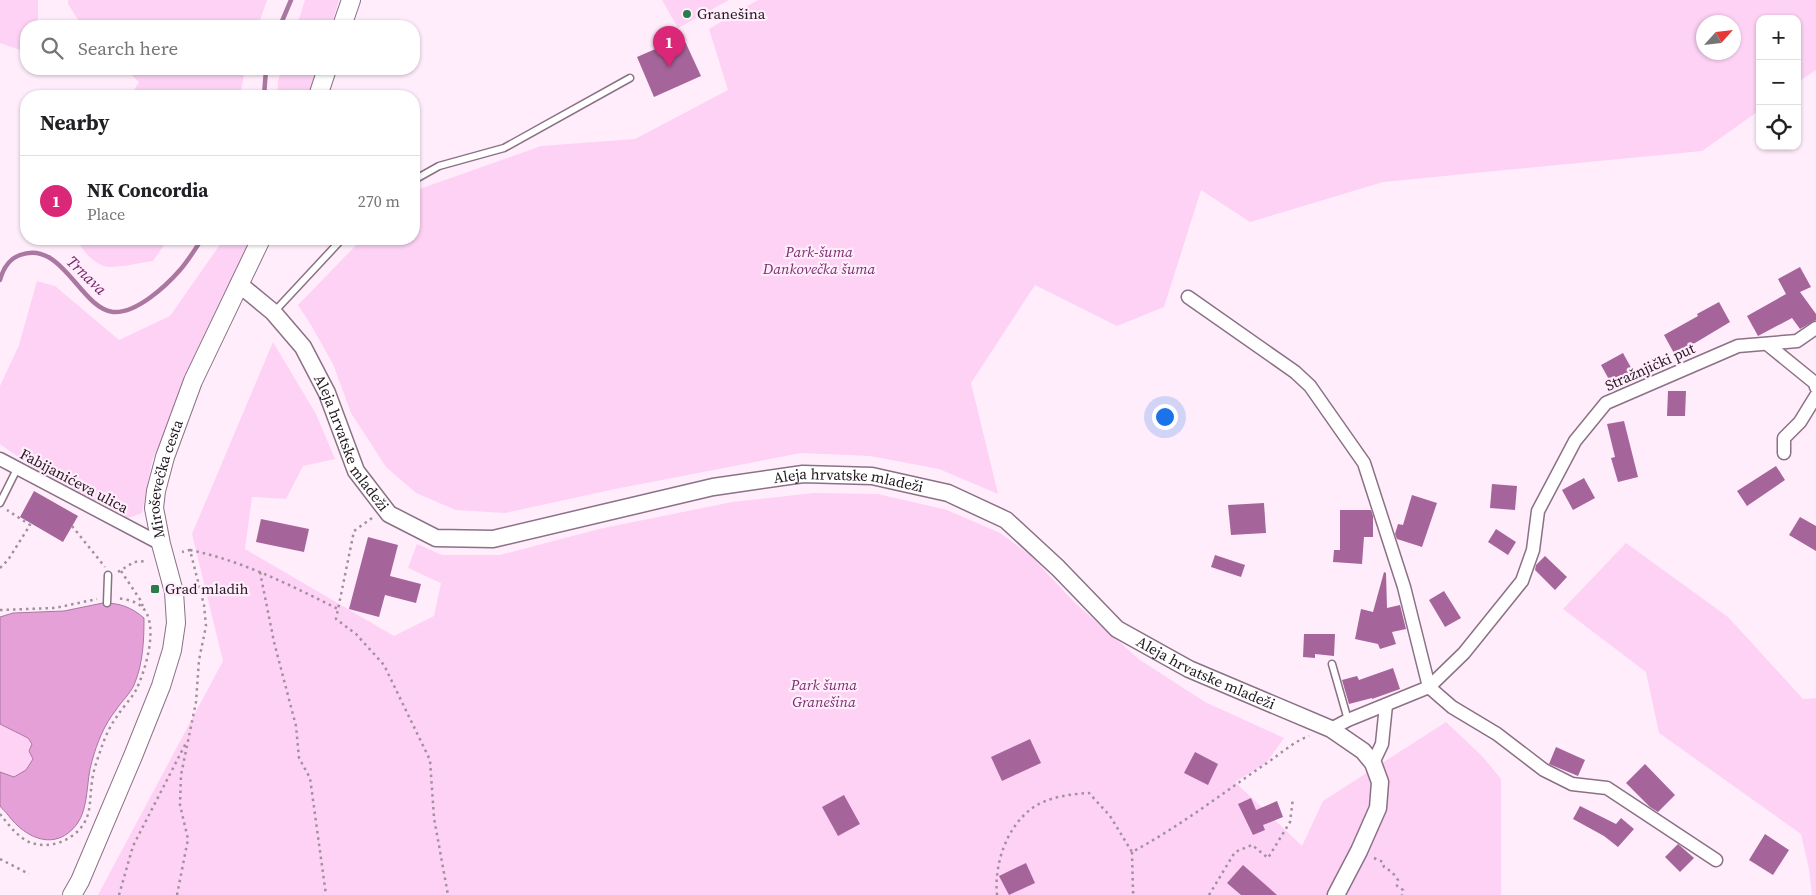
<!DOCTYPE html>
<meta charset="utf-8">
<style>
body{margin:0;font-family:"Source Serif 4",serif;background:#f6f6f6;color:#202124}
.controls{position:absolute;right:15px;top:15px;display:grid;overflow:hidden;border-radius:10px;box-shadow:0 1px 4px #0004}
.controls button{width:45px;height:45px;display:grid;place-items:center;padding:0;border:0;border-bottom:1px solid #e0e0e0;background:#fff;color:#202124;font:25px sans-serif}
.compass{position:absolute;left:1696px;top:15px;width:45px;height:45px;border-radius:50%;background:#fff;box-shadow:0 1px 4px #0004;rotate:63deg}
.you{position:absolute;left:1164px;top:416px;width:18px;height:18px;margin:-12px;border:4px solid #fff;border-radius:50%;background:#1a73e8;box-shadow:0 0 0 8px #1a73e833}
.badge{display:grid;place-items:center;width:32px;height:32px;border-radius:50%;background:#db2777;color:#fff;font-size:16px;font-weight:700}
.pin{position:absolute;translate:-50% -41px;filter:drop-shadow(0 1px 2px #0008)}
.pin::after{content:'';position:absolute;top:26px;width:18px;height:15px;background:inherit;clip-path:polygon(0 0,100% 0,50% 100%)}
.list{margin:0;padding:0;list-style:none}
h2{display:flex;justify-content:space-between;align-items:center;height:65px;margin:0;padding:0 20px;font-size:21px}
h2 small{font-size:16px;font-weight:400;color:#757577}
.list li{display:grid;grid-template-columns:32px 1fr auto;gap:15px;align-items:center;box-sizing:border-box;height:90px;padding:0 20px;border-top:1px solid #e0e0e0}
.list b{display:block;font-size:19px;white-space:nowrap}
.list p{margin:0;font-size:16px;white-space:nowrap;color:#757577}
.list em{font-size:16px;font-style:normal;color:#757577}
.icon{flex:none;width:28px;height:28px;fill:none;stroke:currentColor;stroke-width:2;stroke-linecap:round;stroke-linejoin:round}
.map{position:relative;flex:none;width:1816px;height:895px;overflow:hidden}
.search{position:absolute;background:#fff;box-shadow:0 1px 4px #0004;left:20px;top:20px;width:400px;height:55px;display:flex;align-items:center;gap:12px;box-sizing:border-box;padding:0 18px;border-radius:20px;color:#757577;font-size:19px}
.panel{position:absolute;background:#fff;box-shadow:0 1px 4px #0004;left:20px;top:90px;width:400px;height:155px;border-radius:20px}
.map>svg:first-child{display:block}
</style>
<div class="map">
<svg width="1816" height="895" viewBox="0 0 1816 895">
<rect width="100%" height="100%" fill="#ffedfb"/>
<g fill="#fdd2f4" fill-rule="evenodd">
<path d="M0,0H38V26H26V52L0,43Z"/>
<path d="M68,0H267L258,26H82L68,4Z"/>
<path d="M305,0H339L331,26H297Z"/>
<path d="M662,0H729L678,28Z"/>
<path d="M758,0H1816V70L1797,83V19H1760V110L1702,151L1383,182L1250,222L1201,190L1164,307L1117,326L1035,285L971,383L998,494L939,469L870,456L801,453L615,489L505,513L456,510L416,493L386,467L351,413L333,364L311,325L298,305L362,239H414V191L541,146L635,139L728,90L709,29ZM1704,22H1734V52H1704Z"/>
<path d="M125,69H245L240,96H130L139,82Z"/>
<path d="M282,69H317L308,96H277L278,81Z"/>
<path d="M78,239H168L153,261C139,263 123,267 109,267C96,266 81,251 78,239Z"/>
<path d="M224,239H252L221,301L152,461L142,513L123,520L45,476L0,444V386L19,345L37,281L55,286L119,340L170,316Z"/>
<path d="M273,342L316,414L335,459L303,466L286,499L252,497L245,549L394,636L434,616L441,583L408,568L417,544L442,555H500L599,529L732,502L814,493L878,494L947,510L1000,533L1031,556L1075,603L1140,660L1205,702L1284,738L1266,763L1235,782L1302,846L1323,801L1446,722L1483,757L1501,779V895H98L223,661L192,534Z"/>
<path d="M1626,543L1728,617L1803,699L1816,698V895H1812L1809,869L1801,834L1659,733L1646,672L1563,609Z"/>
<path d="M0,724L28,738L32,744L33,759L26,770L14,777L0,772Z"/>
</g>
<path fill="#e4a0d7" stroke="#aa77a0" d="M103,603C120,603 131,607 144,618C144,641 143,664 134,685C130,694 121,702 116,710C104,725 97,743 92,761C86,780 89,808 77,824C56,852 26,839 8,815C6,812 2,809 0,806C0,801 0,779 0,772L14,777L26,770L33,759L29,751L32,744L28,738L0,724V617L13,613L64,611Z"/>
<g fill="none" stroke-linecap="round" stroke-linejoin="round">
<g stroke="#aa77a0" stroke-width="4.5">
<path d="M280,26L291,0"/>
<path d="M264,96L266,69"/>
<path d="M0,280C3,269 9,259 20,255C62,239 80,308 113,312C136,314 166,286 180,270C188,261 195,249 202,239"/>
</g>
</g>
<g fill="#a5659a">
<path d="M683,37L701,76L654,97L637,57Z"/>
<path d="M1800,267L1811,287L1800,292L1816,314V320L1800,329L1792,318L1758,336L1747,316L1786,294L1778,279Z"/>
<path d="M1719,302L1730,322L1675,355L1664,335L1698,316L1697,314Z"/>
<path d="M1623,353L1634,373L1612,385L1601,365Z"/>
<path d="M1668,391H1686L1685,416H1667Z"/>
<path d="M1624,421L1638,477L1618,482L1611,458L1615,457L1607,424Z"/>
<path d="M1776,466L1785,480L1747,506L1737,491Z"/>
<path d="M1584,478L1595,498L1573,510L1562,490Z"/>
<path d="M1492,484L1517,486L1515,510L1490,508Z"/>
<path d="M34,491L78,516L63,542L20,517Z"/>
<path d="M1412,495L1437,503L1422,547L1397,539L1395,534L1398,524L1403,525Z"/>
<path d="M1264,503L1266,533L1231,535L1228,505Z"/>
<path d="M1340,510H1371L1373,516V537H1364L1362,564L1333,562L1334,550H1340Z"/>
<path d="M1800,517L1816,526V551L1789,535Z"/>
<path d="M261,519L309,529L304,552L256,542Z"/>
<path d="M1496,529L1516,542L1508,555L1488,542Z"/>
<path d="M368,537L398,545L390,576L421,584L416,603L385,595L379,617L349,609Z"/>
<path d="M1215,555L1245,565L1241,577L1211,567Z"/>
<path d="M1545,556L1567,577L1555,590L1535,570L1536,565Z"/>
<path d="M1384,572L1386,573L1387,608L1400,605L1406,629L1392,632L1396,644L1380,649L1378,644L1355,639L1361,609L1373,612Z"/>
<path d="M1444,591L1461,618L1445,627L1429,600Z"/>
<path d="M1304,634H1335L1334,656L1315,654V658L1303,657Z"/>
<path d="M1393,668L1400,689L1372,699V698L1349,704L1342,680L1357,676L1359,680Z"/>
<path d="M1030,739L1041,763L1002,781L991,757Z"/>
<path d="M1556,747L1585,760L1578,776L1549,764Z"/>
<path d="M1195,752L1218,764L1208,785L1184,773Z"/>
<path d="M1645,764L1675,795L1658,812L1650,807L1626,783Z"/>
<path d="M844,795L860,824L838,836L822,807Z"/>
<path d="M1251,798L1256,810L1277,801L1283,817L1263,825L1265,830L1253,835L1238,804Z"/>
<path d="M1580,806L1616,824L1621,818L1634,829L1618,847L1604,836L1573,819Z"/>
<path d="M1765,834L1789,850L1773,875L1749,860Z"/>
<path d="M1678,844L1694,858L1680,872L1665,857Z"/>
<path d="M1026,863L1035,883L1009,895L999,876Z"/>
<path d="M1243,865L1277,895H1241L1227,883Z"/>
</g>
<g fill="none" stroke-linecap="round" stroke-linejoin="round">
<defs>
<g id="service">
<path d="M414,180L439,166L504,148L630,78"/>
<path d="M274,312L342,239"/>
<path d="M0,503L17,469"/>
<path d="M107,603L108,575"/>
<path d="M1332,664L1348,720"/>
</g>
<g id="minor">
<path d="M1188,297L1295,372L1310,386L1364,463L1404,587L1429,687L1452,707L1497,734L1544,770L1572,784L1607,788L1716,860"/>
<path d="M1767,344L1815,383L1816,387"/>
<path d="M1784,453V438L1800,422L1816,396"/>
<path d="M0,459L161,544"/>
<path d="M1331,729L1348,720L1429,687L1464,653L1522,581L1533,550L1538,511L1575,441L1606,403L1738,346L1797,341L1816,328"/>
<path d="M1373,763L1382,744L1386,705"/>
</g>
<g id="tertiary">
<path id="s1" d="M239,284L273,312L303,347L327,393L356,471L389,514L436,538L493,539L713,487L803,474L872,476L948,493L1006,520L1058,568L1117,629L1189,669L1331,729L1363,751L1373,763L1380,782L1378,808L1359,851L1336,895"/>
</g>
<g id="secondary">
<path d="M342,26L351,0"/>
<path d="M318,96L327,69"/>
<path id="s2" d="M72,895L80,881L133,756L161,686L172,650L176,623L174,592L161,544L154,508L156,491L165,457L193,381L261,239"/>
</g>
</defs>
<use href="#service" stroke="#8b7186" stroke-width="9"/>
<use href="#minor" stroke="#8b7186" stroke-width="15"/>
<use href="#tertiary" stroke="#8b7186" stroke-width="19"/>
<use href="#secondary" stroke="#8b7186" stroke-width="20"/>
<g stroke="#a0919d" stroke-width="2.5" stroke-dasharray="2.5 4" stroke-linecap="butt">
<path d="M372,518L354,531L336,619L356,634L384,665L430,760L434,818L448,895"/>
<path d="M72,526L105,567"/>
<path d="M190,550C243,561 290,585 338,609"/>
<path d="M0,568L8,560L30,525L7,510"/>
<path d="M121,571L141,601L143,607"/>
<path d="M118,572L134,562L146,561"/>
<path d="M260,572L274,642L296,726L299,758L310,778L326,895"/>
<path d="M0,610L55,608L97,599"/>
<path d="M0,814C8,824 16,835 27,841C49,852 79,839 87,817C91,806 90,794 92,782C93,770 98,758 102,746C106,735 111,724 118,715C123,707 131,699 136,690C145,672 160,624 142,607C136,601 125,599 117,598"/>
<path d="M1132,852L1133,892L1135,895"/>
<path d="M1374,858L1383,862L1384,867L1392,872L1398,880L1397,886L1403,890L1402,895"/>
<path d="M0,859L29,874"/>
<path d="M119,895L133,846L187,741"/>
<path d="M177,895L188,839L180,805L181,775L196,702L199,660L206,626L204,605L190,550L182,552"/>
<path d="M997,895C994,865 1006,828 1031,809C1047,797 1070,794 1089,793L1110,816L1132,852C1177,828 1219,796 1261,767C1277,757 1292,742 1309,736"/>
<path d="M1209,895L1235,852L1252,845L1268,858L1290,822L1293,798"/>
</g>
<use href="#service" stroke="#fff" stroke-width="6"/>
<use href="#minor" stroke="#fff" stroke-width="12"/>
<use href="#tertiary" stroke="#fff" stroke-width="16"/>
<use href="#secondary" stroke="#fff" stroke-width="18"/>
</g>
<g fill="#2c7b4b" stroke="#ffedfb" stroke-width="2">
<circle cx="687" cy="14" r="5"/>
<rect x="150" y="584" width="10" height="10" rx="2.5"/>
</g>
<g text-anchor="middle" stroke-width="4.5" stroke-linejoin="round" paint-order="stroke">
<g font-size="15" fill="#231821" stroke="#ffedfb" text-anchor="start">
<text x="697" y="19">Granešina</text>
<text x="165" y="594">Grad mladih</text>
</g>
<g font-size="15" font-style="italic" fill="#7c2d71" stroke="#ffedfb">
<text x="819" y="257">Park-šuma<tspan x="819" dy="17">Dankovečka šuma</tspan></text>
<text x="824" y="690">Park šuma<tspan x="824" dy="17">Granešina</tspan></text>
</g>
<g font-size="15" fill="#231821" stroke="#ffedfb">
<text transform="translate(1650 367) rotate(-24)" y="5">Stražnjički put</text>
<text dy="5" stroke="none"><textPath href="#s1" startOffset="198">Aleja hrvatske mladeži</textPath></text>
<text dy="5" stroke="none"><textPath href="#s2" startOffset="440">Miroševečka cesta</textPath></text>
<text transform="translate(74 481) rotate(28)" y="5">Fabijanićeva ulica</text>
<text dy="5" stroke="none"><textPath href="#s1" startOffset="752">Aleja hrvatske mladeži</textPath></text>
<text dy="5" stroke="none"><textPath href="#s1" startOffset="1172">Aleja hrvatske mladeži</textPath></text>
</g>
<g font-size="16" font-style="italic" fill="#76276b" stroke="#ffedfb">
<text transform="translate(87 275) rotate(44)" y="6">Trnava</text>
</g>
</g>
</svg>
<div class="controls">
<button>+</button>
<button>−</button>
<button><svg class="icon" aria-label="locate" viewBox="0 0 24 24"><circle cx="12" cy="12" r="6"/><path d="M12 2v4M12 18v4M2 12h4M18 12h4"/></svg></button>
</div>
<svg class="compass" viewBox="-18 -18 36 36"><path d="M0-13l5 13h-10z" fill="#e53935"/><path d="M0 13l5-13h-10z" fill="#757577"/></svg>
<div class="you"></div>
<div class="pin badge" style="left:669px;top:67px">1</div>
<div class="search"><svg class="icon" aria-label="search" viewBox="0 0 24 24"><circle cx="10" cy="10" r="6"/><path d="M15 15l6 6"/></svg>Search here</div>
<section class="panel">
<h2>Nearby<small></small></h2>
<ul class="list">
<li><span class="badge">1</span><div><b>NK Concordia</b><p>Place</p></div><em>270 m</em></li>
</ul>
</section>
</div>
